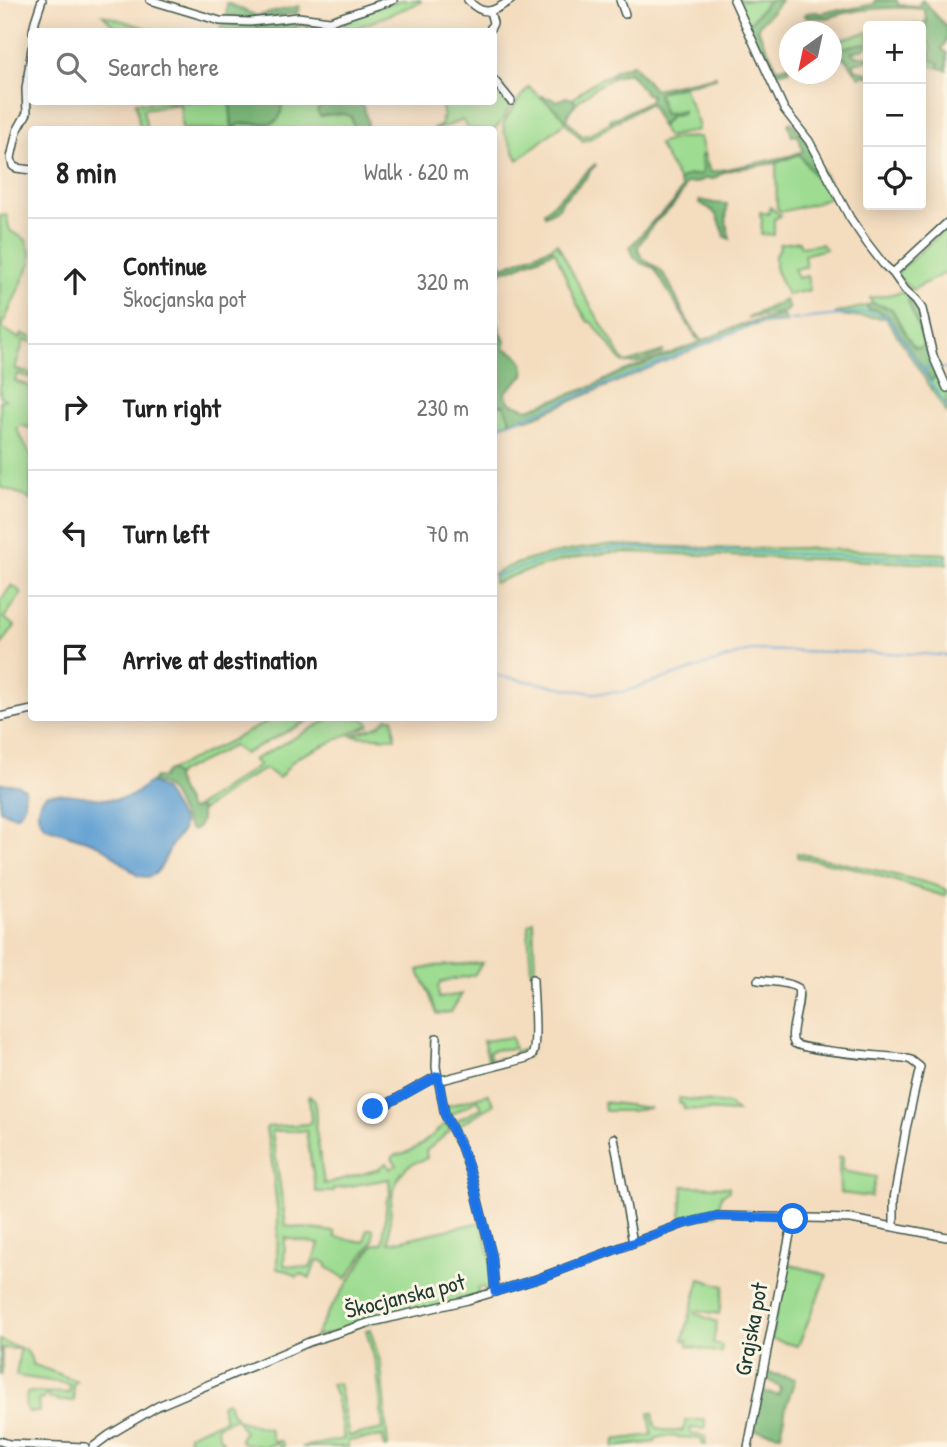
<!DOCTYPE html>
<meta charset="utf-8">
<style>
body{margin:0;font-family:"Patrick Hand",sans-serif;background:#f2f2f2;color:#222}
.controls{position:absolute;right:21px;top:21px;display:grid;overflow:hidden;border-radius:7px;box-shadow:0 4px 18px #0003}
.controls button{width:63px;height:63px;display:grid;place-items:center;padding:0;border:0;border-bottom:2px solid #e0e0e0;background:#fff;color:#222;font:35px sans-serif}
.compass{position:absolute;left:779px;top:21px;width:63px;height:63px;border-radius:50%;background:#fff;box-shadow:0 4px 18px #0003;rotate:213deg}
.stop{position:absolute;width:21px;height:21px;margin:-16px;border:5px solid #1a73e8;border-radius:50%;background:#fff}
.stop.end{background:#1a73e8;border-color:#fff;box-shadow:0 2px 7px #0008}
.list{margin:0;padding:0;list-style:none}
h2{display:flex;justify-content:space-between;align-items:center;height:91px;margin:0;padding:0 28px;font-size:30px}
h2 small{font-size:23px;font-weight:400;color:#767676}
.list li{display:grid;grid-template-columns:46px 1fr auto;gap:21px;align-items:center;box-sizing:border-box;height:126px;padding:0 28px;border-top:2px solid #e0e0e0}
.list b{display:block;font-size:26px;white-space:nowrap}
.list p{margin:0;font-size:23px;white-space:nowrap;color:#767676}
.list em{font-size:23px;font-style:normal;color:#767676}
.icon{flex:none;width:38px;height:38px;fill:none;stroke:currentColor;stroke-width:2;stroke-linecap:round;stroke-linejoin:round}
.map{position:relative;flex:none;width:947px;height:1447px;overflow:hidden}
.search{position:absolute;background:#fff;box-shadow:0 4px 18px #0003;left:28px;top:28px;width:469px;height:77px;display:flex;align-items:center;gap:18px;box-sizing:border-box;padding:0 24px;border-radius:7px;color:#767676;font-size:26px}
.panel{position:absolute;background:#fff;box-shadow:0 4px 18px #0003;left:28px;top:126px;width:469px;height:595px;border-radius:7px}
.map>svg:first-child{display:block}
</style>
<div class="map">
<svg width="947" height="1447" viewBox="0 0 947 1447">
<rect width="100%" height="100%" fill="#fcf5e5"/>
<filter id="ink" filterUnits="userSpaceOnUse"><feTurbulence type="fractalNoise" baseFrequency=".0143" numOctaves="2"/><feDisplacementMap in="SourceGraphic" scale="14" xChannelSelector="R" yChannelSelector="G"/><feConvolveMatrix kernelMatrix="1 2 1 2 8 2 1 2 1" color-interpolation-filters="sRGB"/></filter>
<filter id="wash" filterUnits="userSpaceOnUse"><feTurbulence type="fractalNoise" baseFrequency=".00686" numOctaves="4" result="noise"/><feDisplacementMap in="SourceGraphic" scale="28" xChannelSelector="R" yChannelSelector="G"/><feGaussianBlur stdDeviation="1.57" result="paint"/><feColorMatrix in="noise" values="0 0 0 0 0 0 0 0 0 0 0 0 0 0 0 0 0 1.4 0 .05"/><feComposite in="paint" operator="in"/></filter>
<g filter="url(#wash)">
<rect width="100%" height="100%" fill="#f4ddbf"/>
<g fill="#9ddc91" stroke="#5e8c62" stroke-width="2" fill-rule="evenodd">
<path d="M401,0H420L421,2L349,31H345L344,18Z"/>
<path d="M736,0H769L747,26Z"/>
<path d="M103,15L156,31H136L128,28L117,30Z"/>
<path d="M926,21L928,42L931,47L930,56L933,61L939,63V68L921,63V26H896L921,24Z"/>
<path d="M868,32V44H863L832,50V41Z"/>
<path d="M611,74L614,77L596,87L576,103L573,99C581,92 590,83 600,79C603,77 608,76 611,74Z"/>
<path d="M494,84C500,91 507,98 509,108C493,134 499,130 469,129L462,120L439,129L432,130L440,126L443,121L441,119L444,117L442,107L438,102H494Z"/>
<path d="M683,86L698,124V130L667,137L661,127L670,116L683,113L682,110L664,114L658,94L662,91Z"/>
<path d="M529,87L562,115L566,121L567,120L582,136L589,135L610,122L612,124L593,137L583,141L565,122L518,160L505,134L503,124C511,110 518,99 529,87Z"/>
<path d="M136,102H142L143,103L162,102H230L232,129H182L180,104L143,109L147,129H140Z"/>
<path d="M282,102H329L322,104L320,116C328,115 345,111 351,117C352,118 355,129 355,129L234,130L239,124C264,122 275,133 282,102Z"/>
<path d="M700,137L704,154L701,157L703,170L700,175H689L679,181L658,144L677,138Z"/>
<path d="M799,154L819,182L827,180L834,193V195L813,204L781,212L777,208L776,163Z"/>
<path d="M770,207L781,216L774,219V235L761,234L762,218L760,217V212L768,214Z"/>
<path d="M0,215L7,216C10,240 13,229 26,240L31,255V262L2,326L4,329L20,339L22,334L31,337V342L24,340L15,369L31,374V378L18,374L15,381L31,387V429L22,425L17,429L31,456V479L30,482L31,483V501L23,495L0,487V401L5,399L0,396Z"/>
<path d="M947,227V272L912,290L898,277V272Z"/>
<path d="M799,241L801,247L822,244L826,249L804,255L806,267L794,269L798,278L807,276L810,290L787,295L775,268V255L780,248L779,244Z"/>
<path d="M557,243L583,293L623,360L626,363L663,351V353C651,357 635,367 622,362L595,326L591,322H588L577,304L555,251L552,252V247Z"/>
<path d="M903,292L911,299L909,302L923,340V346L920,348L914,347L906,335L892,309L872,303L870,298Z"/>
<path d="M867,306L868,309L876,310L888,316L930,380L938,374L947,392V413L886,318L836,315V313Z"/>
<path d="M494,405H504L511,422L494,427Z"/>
<path d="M613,545L741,549L799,548L947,554V564L623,552C577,554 535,566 494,583V574C523,557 579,548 613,545Z"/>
<path d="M12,585L22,593L4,618L15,626L0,647V601Z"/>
<path d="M274,718H313L244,754L233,746L180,772L176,776L170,770L228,742Z"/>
<path d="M331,718H362L369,723V725L298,757C289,763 286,771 279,778L265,769L246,779L201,811L198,806L259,765L253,760Z"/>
<path d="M387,718H393L395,738L351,736L380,725Z"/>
<path d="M797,853C831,860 865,867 899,876C915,880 932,883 947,890V893L944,896L854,868L797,857Z"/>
<path d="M533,921L535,971L531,972L528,930V924Z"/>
<path d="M482,963L474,975L441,982L438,987L439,998L462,994L451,1012L437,1014L429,993L418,970L435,966Z"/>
<path d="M511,1037L514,1048C505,1050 498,1048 489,1052L491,1060L515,1056V1051L533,1048L527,1057L490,1065L483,1041Z"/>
<path d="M488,1094L494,1104L453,1129L445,1107ZM478,1100L482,1108L454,1122L451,1115Z"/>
<path d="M310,1096L315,1100L316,1123L315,1124L324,1184L380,1169V1167L386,1163L390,1169L397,1165L392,1158L395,1155C416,1153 431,1136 446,1123L450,1131L426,1151L427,1158C421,1161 412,1163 407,1167C387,1185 391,1219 389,1243L481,1222L490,1256L492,1290L486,1293L484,1287L477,1288L479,1295L315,1337L325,1317L373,1245L383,1243L387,1199L390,1195L389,1179L333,1189V1192H316L306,1131H272L286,1226L335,1232V1237L365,1242L367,1229H373V1241L346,1279L327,1267V1264L320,1260L316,1262L310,1278L302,1274L297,1277L288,1271L277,1269L278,1217L272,1163L266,1129L267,1127L308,1124L311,1121L309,1097ZM285,1238L319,1244L310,1268L284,1265Z"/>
<path d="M679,1098L728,1104L737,1112L684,1109L683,1104L679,1103Z"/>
<path d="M604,1102L650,1108L631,1111H605Z"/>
<path d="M839,1157H843V1171L876,1177L871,1197L840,1193Z"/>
<path d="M683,1186L729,1187V1191L722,1195L717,1214L683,1221L681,1213Z"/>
<path d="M786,1263L827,1275L798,1346L771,1339Z"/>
<path d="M700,1279L724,1286L719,1314L697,1310L695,1312L696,1314L717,1322L713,1344L722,1346L721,1353L688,1346V1341L683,1340Z"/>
<path d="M370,1329L381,1365L388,1447H384L383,1436L348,1441V1447H301L344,1439L336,1397L331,1384L338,1383L349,1436L383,1429L377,1369L366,1330Z"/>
<path d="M0,1340C14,1348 30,1345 32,1364L77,1381L73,1385L74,1401H58V1399L49,1398L48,1395H45L44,1399L38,1400L39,1412H28L25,1406L27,1392L69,1393L70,1384L16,1376L20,1349L2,1348V1375H0Z"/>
<path d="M228,1401L231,1412L236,1418L217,1426V1429L220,1438L223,1440L221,1447L190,1441L188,1435L225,1419L221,1405Z"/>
<path d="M649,1413H653L655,1426C662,1431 674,1433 683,1430L686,1420H705V1429L691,1428L690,1434L705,1436L706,1445L702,1444V1439L664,1436L655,1439V1442L614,1447L615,1440L652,1435Z"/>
<path d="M237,1419C245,1424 260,1426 269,1429L273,1441H281L284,1447H279L277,1443L264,1447H257V1445L243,1443L240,1439L244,1432Z"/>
</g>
<g fill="#7ebc7b" stroke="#4e7c58" stroke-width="2">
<path d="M769,0H781C774,11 764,18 757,28L777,68L779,69L789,65V70L771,75L747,26Z"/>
<path d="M875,0H897L898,5L918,6L922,0C933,9 935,18 947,26V39L942,49L947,53V70L939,68V63L931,60V47L924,35L927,25L925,11L923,9C890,6 858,8 826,18C822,17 812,18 806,17L805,15L807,13L817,12L822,14L826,11L844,10L875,4Z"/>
<path d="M227,3L257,16L299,6L300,7L297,13L260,19H241L231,15L226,18Z"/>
<path d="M305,20L303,25L294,28L291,31L220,32L222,23Z"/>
<path d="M310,21L331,23L334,31L303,32Z"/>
<path d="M863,43L868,45L864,49L852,52L855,56H868V60L854,63L855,69L868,73V77L864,75L859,77C857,74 855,72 853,69C846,58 846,55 832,58V50Z"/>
<path d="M633,64L650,85L655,89L716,76V78L662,91L658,94L664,114L683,110V113L670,116L661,127L651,104H648L612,124L610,119L611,118H615L649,101L651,96L650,94H646L629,72L614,77L611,74L615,70Z"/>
<path d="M542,96L558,101L566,97L573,99L576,103L569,112L567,120L566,121L562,115L541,97Z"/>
<path d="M230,102H282C283,135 258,119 241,124C237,125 234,128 232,129Z"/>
<path d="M329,102H355L363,105L368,124L365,129H355C354,128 352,119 351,117C344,111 328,115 320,116L317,111L323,103Z"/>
<path d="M791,122L801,133L827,180L819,182L799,154L776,163L731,170L724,172L713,179H705L695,183H687L682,193L672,207L655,222L638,246C638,260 651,262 660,270C668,278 672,289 677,299C683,313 690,327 700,339H697L654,268L641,263L634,257L630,247L654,220L672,204L682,188L679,181C685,174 692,175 700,175L703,169L701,156L704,154L710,171L712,172L790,156L803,151L798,135L792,136L788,124Z"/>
<path d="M595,164L596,165L590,171L588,176L562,201L559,208L545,215L544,212Z"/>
<path d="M700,200L714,203L727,204L726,222L730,239L725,237C719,220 719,211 699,203Z"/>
<path d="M552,247V252L512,269L504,270L494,277V249L503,267Z"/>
<path d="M911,299L919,314L938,374L931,381L888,316L876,310L868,309L867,306L872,303L892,309L906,335L914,347L920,348L923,346V340L908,301Z"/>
<path d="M785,300L789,308L788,310L781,313L747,318Z"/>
<path d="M494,315L505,342L504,349C517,352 526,362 524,375L506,391L505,395L510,403L528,409L591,387L619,373L695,344L740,325L783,315L786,322L760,324L746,327L529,419H518L511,422L504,405H494Z"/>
<path d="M170,770L176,776L175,779L189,809L192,810L198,806C202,814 203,822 196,829L191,830C177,816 176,782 151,782L155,777L163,778L164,774Z"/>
<path d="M765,1372L795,1379L786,1406L781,1434L753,1430L763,1392L778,1395L781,1388L766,1378Z"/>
</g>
<g fill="#62a0d3" stroke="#406e84" stroke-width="2">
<path d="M150,782L163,789L183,823L182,831L172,844L161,867L155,874L148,877L138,876L108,851L92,842L45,827C35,815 35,805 47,794C74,790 107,806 131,796C138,793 143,786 150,782Z"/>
<path d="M0,783L18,785L25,789C24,800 26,810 15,816L0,810Z"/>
</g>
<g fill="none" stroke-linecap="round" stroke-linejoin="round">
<g stroke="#62a0d3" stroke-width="2">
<path d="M922,368H931"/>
<path d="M943,368H947"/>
<path d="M494,428L531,415L754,324L867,312L886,316L889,319L947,407"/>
<path d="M494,577C538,560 578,550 625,548L947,559"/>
<path d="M494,675L592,693L623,692L752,650L925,654L947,656"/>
</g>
</g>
</g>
<g filter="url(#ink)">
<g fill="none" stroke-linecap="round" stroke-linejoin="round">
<defs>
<g id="minor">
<path d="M150,0L220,21L250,22L298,17L330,21L393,0"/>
<path d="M468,0C484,18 494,11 511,0"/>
<path d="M620,0L625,14"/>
<path d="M734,0L784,109L809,141L850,218L867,243L884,265L893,273L947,223"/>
<path d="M33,32L35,21L42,0"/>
<path d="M489,32L493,23L490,11"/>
<path d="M32,48L26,89L27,113L17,131L11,158L13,166L16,168L32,170"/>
<path d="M494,80L511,101"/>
<path d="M893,273L905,290L916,300L922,309L933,356L947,388"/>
<path d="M0,717L32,710"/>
<path d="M758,980C770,982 787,981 798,988C802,1003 788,1033 794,1043C799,1050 890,1057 904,1058L911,1060L920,1067L906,1129L894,1199V1227"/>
<path d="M437,1038L436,1067L445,1115L461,1146L472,1177L492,1256L495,1292"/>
<path d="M438,1081L527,1058C529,1057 531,1056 532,1055C538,1046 533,992 533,979"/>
<path d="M370,1104L373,1109H378L437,1076"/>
<path d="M614,1138L633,1243"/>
<path d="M0,1441L9,1444L85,1447"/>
<path d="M93,1447L109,1435L158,1406L309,1342L368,1323L468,1300L537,1279L683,1224L717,1216L851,1219L947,1237"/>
<path d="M748,1447L793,1219"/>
</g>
</defs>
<use href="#minor" stroke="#3f5549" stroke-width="10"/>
<use href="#minor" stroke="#fff" stroke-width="7"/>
</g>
</g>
<g fill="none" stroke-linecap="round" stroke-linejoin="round" filter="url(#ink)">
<path stroke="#1a73e8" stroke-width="9" d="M373,1109H378L438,1076L445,1115L461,1146L472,1177L492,1256L495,1292L537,1279L683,1224L717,1216L793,1219"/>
</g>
<g text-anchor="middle" stroke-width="6" stroke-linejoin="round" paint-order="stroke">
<g font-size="23" fill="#1f3d34" stroke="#fcf5e5">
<text transform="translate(405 1296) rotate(-14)" y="8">Škocjanska pot</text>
<text transform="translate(751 1329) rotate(-79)" y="8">Grajska pot</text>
</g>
</g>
</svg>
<div class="controls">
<button>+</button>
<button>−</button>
<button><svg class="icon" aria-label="locate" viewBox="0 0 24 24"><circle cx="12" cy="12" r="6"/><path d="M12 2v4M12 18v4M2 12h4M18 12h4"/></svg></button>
</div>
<svg class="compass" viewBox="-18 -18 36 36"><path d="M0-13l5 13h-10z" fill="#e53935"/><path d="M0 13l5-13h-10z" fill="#767676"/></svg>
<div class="stop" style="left:793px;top:1219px"></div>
<div class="stop end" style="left:373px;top:1109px"></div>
<div class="search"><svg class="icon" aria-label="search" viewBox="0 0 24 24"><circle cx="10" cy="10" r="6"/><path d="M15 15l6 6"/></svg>Search here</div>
<section class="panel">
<h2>8 min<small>Walk · 620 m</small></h2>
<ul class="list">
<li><svg class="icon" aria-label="ahead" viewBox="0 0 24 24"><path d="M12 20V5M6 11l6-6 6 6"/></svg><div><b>Continue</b><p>Škocjanska pot</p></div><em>320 m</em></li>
<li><svg class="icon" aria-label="right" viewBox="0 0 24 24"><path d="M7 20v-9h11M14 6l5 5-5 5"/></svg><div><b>Turn right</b></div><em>230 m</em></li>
<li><svg class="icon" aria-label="left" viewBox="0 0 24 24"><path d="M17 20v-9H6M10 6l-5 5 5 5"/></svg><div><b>Turn left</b></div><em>70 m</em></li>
<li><svg class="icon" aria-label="arrive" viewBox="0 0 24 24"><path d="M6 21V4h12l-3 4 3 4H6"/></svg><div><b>Arrive at destination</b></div></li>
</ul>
</section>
</div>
